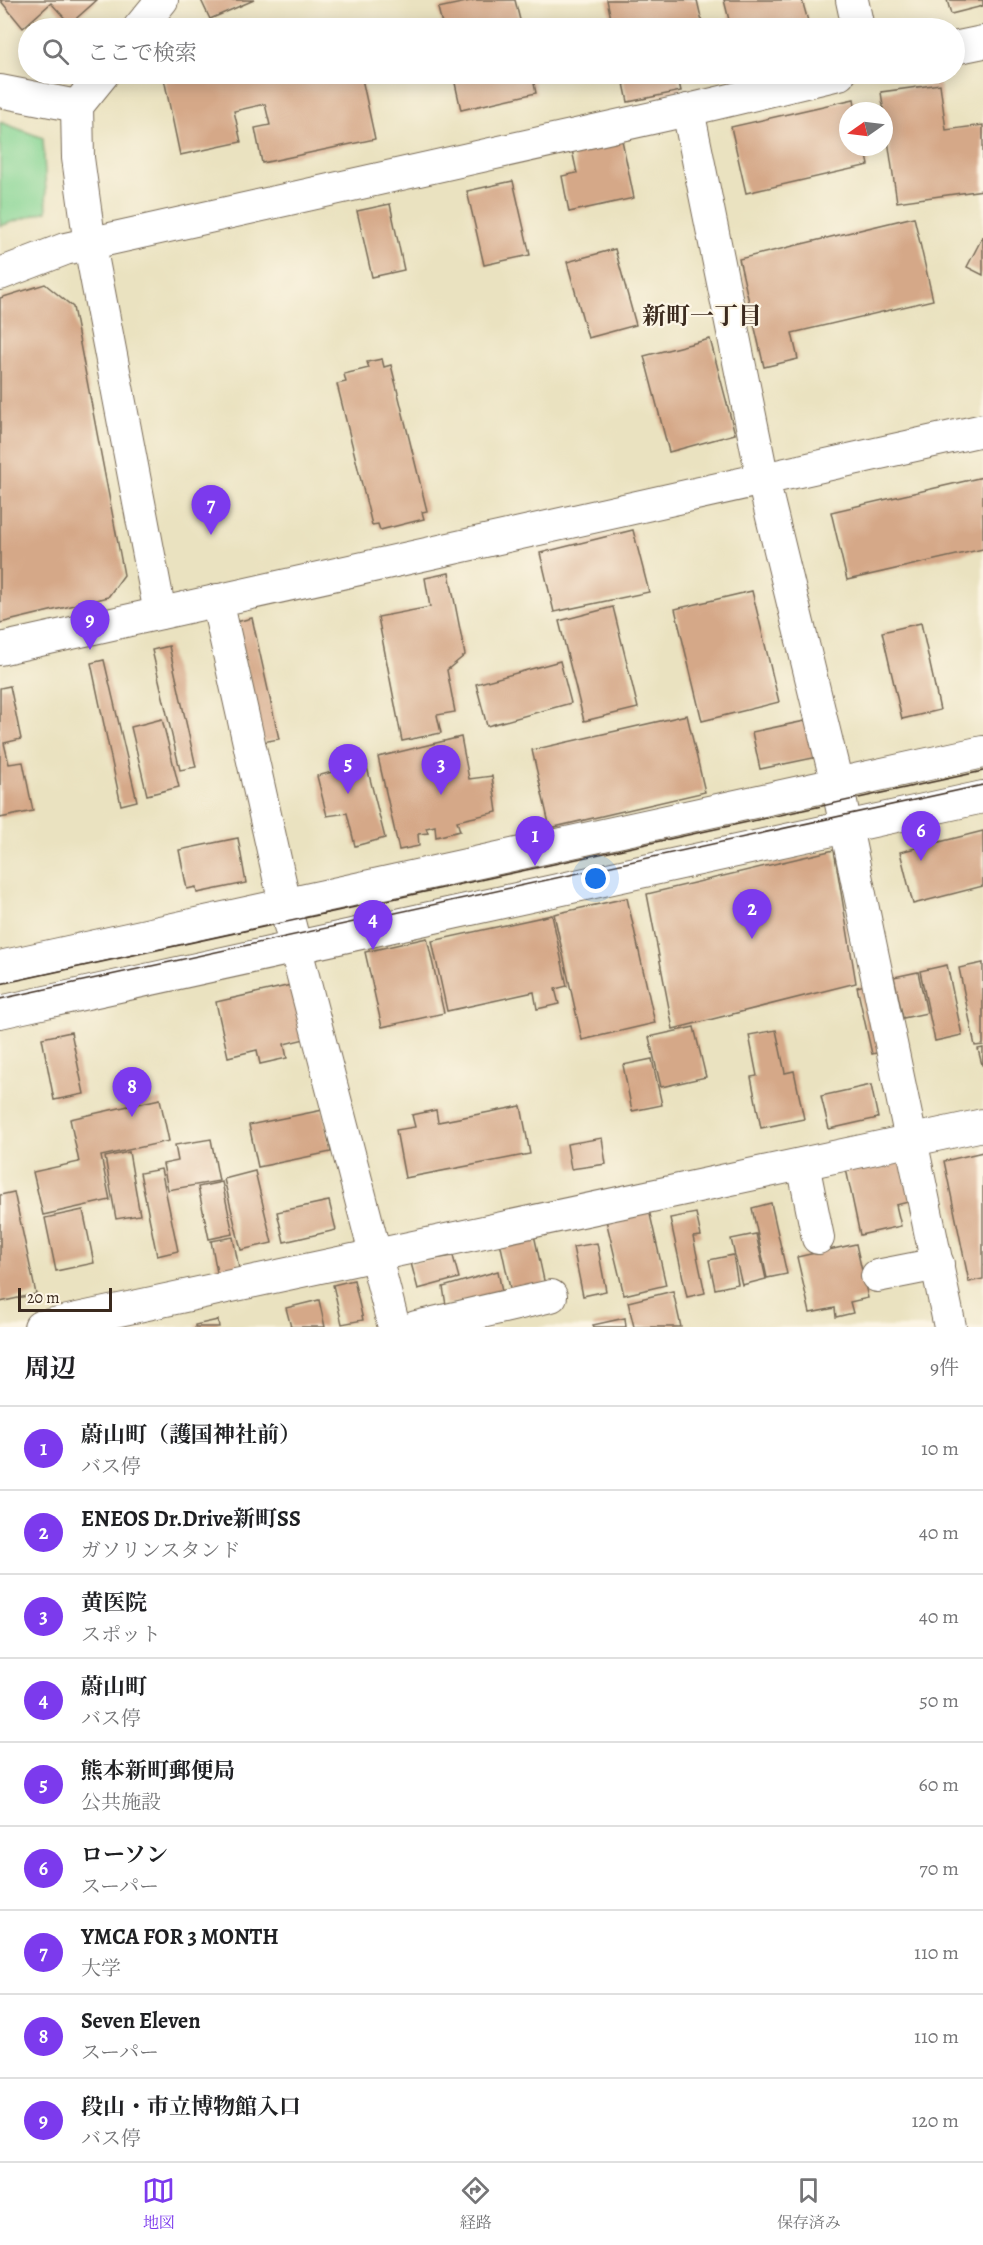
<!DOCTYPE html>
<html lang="ja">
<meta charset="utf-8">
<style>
body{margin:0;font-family:Alegreya,"Noto Serif JP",serif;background:#f6f6f6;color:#202124}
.compass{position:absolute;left:839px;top:102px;width:54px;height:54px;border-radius:50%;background:#fff;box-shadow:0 3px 15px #0003;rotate:256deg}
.scale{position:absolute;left:18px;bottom:15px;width:94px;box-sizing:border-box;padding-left:6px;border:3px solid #3b2a1e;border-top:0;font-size:16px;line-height:21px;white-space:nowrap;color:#3b2a1e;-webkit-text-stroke:4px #fcf5e5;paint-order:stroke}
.you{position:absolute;left:596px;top:879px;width:21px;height:21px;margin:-15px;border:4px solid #fff;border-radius:50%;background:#1a73e8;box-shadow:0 0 0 9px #1a73e833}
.badge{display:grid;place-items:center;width:39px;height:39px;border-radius:50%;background:#7c3aed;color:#fff;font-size:20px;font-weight:700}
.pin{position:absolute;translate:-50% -50px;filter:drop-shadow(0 2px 3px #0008)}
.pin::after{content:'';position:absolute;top:32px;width:21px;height:18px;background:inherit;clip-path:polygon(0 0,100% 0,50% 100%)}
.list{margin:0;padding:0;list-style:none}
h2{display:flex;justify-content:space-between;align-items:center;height:78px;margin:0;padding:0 24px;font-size:26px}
h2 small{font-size:20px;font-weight:400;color:#757577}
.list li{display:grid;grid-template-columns:39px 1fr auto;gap:18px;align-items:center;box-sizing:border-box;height:84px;padding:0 24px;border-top:2px solid #e0e0e0}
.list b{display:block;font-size:22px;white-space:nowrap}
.list p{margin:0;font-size:20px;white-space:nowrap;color:#757577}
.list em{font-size:20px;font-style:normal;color:#757577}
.icon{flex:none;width:33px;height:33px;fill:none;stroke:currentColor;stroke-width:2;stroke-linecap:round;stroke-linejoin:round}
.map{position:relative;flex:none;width:983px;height:1327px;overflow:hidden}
.search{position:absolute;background:#fff;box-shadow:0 3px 15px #0003;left:18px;right:18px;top:18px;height:66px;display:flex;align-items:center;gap:15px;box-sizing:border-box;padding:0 21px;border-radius:33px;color:#757577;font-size:22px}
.sheet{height:834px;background:#fff}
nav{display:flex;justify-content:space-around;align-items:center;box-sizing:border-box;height:84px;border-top:2px solid #e0e0e0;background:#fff;font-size:16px;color:#757577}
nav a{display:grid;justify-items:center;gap:3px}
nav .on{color:#7c3aed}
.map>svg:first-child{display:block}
</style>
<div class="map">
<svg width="983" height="1327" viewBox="0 0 983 1327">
<rect width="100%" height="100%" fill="#fcf5e5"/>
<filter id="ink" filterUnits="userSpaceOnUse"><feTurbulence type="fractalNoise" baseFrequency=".0167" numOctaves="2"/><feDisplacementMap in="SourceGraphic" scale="12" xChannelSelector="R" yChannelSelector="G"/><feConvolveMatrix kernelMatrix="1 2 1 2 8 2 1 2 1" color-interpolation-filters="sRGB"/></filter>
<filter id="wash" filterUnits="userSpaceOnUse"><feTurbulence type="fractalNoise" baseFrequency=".008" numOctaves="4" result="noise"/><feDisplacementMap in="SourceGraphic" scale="24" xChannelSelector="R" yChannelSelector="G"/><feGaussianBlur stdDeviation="1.35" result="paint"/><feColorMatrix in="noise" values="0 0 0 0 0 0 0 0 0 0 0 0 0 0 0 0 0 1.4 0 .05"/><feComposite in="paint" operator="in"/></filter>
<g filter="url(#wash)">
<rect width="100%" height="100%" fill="#eae2c0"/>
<path fill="#87d594" stroke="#618059" stroke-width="1.5" d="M0,122L43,138L47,211L0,226Z"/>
<g id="blocks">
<g fill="#d5a888">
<path d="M0,0H97L70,24L51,3L23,28Z"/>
<path d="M201,0H254L210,19Z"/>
<path d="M475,0H515L522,28H443L438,8Z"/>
<path d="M607,0H697L702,22L670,28H613Z"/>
<path d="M724,0H802L810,28H731Z"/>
<path d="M947,0H983V6L951,14Z"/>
<path d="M163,74H361L375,139L262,163L255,128L270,125L265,104L234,111L241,142L180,155Z"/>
<path d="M453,74H532L536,93L461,110Z"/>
<path d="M622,74H677L681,91L628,102Z"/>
<path d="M940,84L946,130L983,125V190L897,202L881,92Z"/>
<path d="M854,99L856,111H848V147H865L869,165L746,193L731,127Z"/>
<path d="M622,140L634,198L569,212L562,176L577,173L572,150Z"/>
<path d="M513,181L530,255L484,265L467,191Z"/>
<path d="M390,204L404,270L372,277L357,211Z"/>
<path d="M914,217L933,300L792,333L798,359L764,367L739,259Z"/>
<path d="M983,236V275L967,267Z"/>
<path d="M615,249L636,325L588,338L567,262Z"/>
<path d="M45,284L73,307L124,575L108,597L0,623V298Z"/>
<path d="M710,339L735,434L669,452L644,356Z"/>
<path d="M382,359L384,367L391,365L427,511L422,512L424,519L380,530L378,524L372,525L337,384L346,382L344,374L369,368L367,362Z"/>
<path d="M983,477V549L847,580L831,512Z"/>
<path d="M633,530L649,592L554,612L540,553Z"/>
<path d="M449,573L465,655L447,670L455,712L437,715L441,733L402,741L378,617L430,607L425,578Z"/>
<path d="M752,591L779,702L702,721L675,609Z"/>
<path d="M613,607L638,708L584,721L559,621Z"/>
<path d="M252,618L279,739L263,742L236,622Z"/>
<path d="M921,623L940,710L902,719L882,632Z"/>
<path d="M169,646L196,767L180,770L152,650Z"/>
<path d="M104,660L137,801L121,805L91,663Z"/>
<path d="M560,661L571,703L487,726L476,684Z"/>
<path d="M10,686L21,739L4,743L9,764L23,762L33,811L0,818V688Z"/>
<path d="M687,715L705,792L550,828L532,750Z"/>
<path d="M162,719L179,787L147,795L131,727Z"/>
<path d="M810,720L818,757L760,769L752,732Z"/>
<path d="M461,737L469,779L492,776L497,812L457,821L460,831L436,837L435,826L426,828L428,833L418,834L419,846L399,850L378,757Z"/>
<path d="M366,763L385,838L355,846L347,813L327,816L317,776Z"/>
<path d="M983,831V886L913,904L900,852Z"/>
<path d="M238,838L246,883L197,893L196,887L187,889L179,850Z"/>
<path d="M834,850L856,983L673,1029L647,894Z"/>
<path d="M627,898L655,1023L582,1040L554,914Z"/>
<path d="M552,915L567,986L555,989L559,1004L537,1009L534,992L447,1011L432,941Z"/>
<path d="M427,938L444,1013L382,1027L365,952Z"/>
<path d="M983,963V1045L975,1046L959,968Z"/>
<path d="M947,965L962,1035L935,1041L920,971Z"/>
<path d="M918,972L927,1013L903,1018L894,977Z"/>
<path d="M300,983L313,1037L284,1044L287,1058L260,1064L257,1050L228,1057L216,1002Z"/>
<path d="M873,983L888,1050L872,1054L857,987Z"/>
<path d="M694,1027L706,1077L661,1087L649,1037Z"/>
<path d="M776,1030L785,1073L794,1071L804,1119L761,1128L751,1077L757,1076L749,1035Z"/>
<path d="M71,1032L84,1094L54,1100L42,1038Z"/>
<path d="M983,1048V1065H982L978,1049Z"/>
<path d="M652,1059L662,1105L632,1111L623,1065Z"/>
<path d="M871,1085L878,1118L829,1129L821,1096Z"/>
<path d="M160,1099L169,1141L101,1156L110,1200L43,1215L33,1172L79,1162L70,1119Z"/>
<path d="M521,1106L530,1154L405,1178L396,1130L415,1127L412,1115L436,1110L438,1122Z"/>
<path d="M323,1110L331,1152L258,1167L249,1125Z"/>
<path d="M602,1138L606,1164L571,1169L567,1144Z"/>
<path d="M211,1139L219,1181L168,1190L163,1164L178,1161L175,1145Z"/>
<path d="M129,1152L140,1215L116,1219L105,1157Z"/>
<path d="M901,1152L912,1201L896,1205L901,1226L860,1235L845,1164Z"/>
<path d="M983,1152V1279L969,1282L944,1161Z"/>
<path d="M161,1169L178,1251L157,1256L140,1173Z"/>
<path d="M255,1171L272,1243L241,1250L224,1179Z"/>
<path d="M222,1182L233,1234L209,1239L198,1187Z"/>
<path d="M14,1192L36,1294L0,1302V1195Z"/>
<path d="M329,1201L336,1230L284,1242L277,1212Z"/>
<path d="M771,1203L787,1274L767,1278L752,1208Z"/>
<path d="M83,1210L94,1263L56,1271L45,1218Z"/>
<path d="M649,1210L666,1285L624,1295L606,1220Z"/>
<path d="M696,1213L701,1236L693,1237L705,1293L687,1297L670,1218Z"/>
<path d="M533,1230L545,1285L511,1293L499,1237Z"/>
<path d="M756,1234L766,1279L742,1285L731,1239Z"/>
<path d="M233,1237L240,1274L218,1278L211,1241Z"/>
<path d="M597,1243L606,1291L583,1296L573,1247Z"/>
<path d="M856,1244L868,1298L850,1302L853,1313L836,1317L835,1308L810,1313L797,1257Z"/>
<path d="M733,1255L738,1284L715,1289L709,1260Z"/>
<path d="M453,1256L459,1278L418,1289L411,1263Z"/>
<path d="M498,1271L502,1292L446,1305L443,1287Z"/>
<path d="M354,1280L363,1320L342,1324L333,1285Z"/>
<path d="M673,1291L681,1327H634L628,1302Z"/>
<path d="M319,1300L325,1327H291L286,1308Z"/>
<path d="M625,1318L626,1327H594L593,1325Z"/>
<path d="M218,1320L219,1327H195V1325Z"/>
</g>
</g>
</g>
<g filter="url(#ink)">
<use href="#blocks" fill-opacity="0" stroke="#786a57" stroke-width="1.5"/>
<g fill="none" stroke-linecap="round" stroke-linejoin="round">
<defs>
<g id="minor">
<path d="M852,0L858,28"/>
<path d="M139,28L162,0"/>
<path d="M954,48L983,42"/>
<path d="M103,74L77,106L78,158L90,245L160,613"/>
<path d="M0,91L77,106"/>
<path d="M688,110L763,480L837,784L950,1327"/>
<path d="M0,274L65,249L688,110L839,74"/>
<path d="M217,600L289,922L394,1327"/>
<path d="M0,649L983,430"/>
<path d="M0,967L983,752"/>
<path d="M0,1012L983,797"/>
<path d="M803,1164L818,1238"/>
<path d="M877,1276L938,1264"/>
<path d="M40,1327L983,1125"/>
<path d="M416,1327L551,1296"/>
</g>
</defs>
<use href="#minor" stroke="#786a57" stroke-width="34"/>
<use href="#minor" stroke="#fff" stroke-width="32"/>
<g stroke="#3b2a1e" stroke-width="1.5">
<path d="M0,984L983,771"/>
<path d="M0,999L983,785"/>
</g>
</g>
</g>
<g text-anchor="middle" stroke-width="4.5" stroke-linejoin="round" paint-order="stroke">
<g font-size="24" font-weight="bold" fill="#3b2a1e" stroke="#fcf5e5">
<text x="702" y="324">新町一丁目</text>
</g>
</g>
</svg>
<svg class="compass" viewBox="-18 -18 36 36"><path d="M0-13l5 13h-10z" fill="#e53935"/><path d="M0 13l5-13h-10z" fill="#757577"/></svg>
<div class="scale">20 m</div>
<div class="you"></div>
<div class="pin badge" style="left:535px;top:866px">1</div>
<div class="pin badge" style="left:752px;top:939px">2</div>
<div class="pin badge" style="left:441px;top:795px">3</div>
<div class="pin badge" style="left:373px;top:950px">4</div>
<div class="pin badge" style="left:348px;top:794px">5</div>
<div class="pin badge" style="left:921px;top:861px">6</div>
<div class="pin badge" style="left:211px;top:535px">7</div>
<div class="pin badge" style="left:132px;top:1117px">8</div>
<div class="pin badge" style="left:90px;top:650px">9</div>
<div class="search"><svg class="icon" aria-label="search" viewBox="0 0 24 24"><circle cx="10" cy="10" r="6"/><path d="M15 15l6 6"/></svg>ここで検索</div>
</div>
<section class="sheet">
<h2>周辺<small>9件</small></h2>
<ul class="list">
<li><span class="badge">1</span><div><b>蔚山町（護国神社前）</b><p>バス停</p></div><em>10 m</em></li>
<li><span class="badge">2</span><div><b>ENEOS Dr.Drive新町SS</b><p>ガソリンスタンド</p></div><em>40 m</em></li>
<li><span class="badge">3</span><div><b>黄医院</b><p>スポット</p></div><em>40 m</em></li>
<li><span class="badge">4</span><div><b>蔚山町</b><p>バス停</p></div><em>50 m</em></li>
<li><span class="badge">5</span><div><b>熊本新町郵便局</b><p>公共施設</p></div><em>60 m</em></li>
<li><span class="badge">6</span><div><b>ローソン</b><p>スーパー</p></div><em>70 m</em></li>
<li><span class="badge">7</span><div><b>YMCA FOR 3 MONTH</b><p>大学</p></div><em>110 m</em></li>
<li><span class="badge">8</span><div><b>Seven Eleven</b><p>スーパー</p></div><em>110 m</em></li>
<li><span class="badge">9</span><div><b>段山・市立博物館入口</b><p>バス停</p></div><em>120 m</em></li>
</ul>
</section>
<nav>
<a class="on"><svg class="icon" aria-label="map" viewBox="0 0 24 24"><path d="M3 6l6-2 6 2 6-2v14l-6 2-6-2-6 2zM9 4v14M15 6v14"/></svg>地図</a>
<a><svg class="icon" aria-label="directions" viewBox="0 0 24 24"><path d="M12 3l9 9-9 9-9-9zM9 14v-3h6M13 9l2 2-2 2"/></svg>経路</a>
<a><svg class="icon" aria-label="saved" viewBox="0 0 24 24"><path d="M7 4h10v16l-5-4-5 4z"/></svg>保存済み</a>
</nav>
